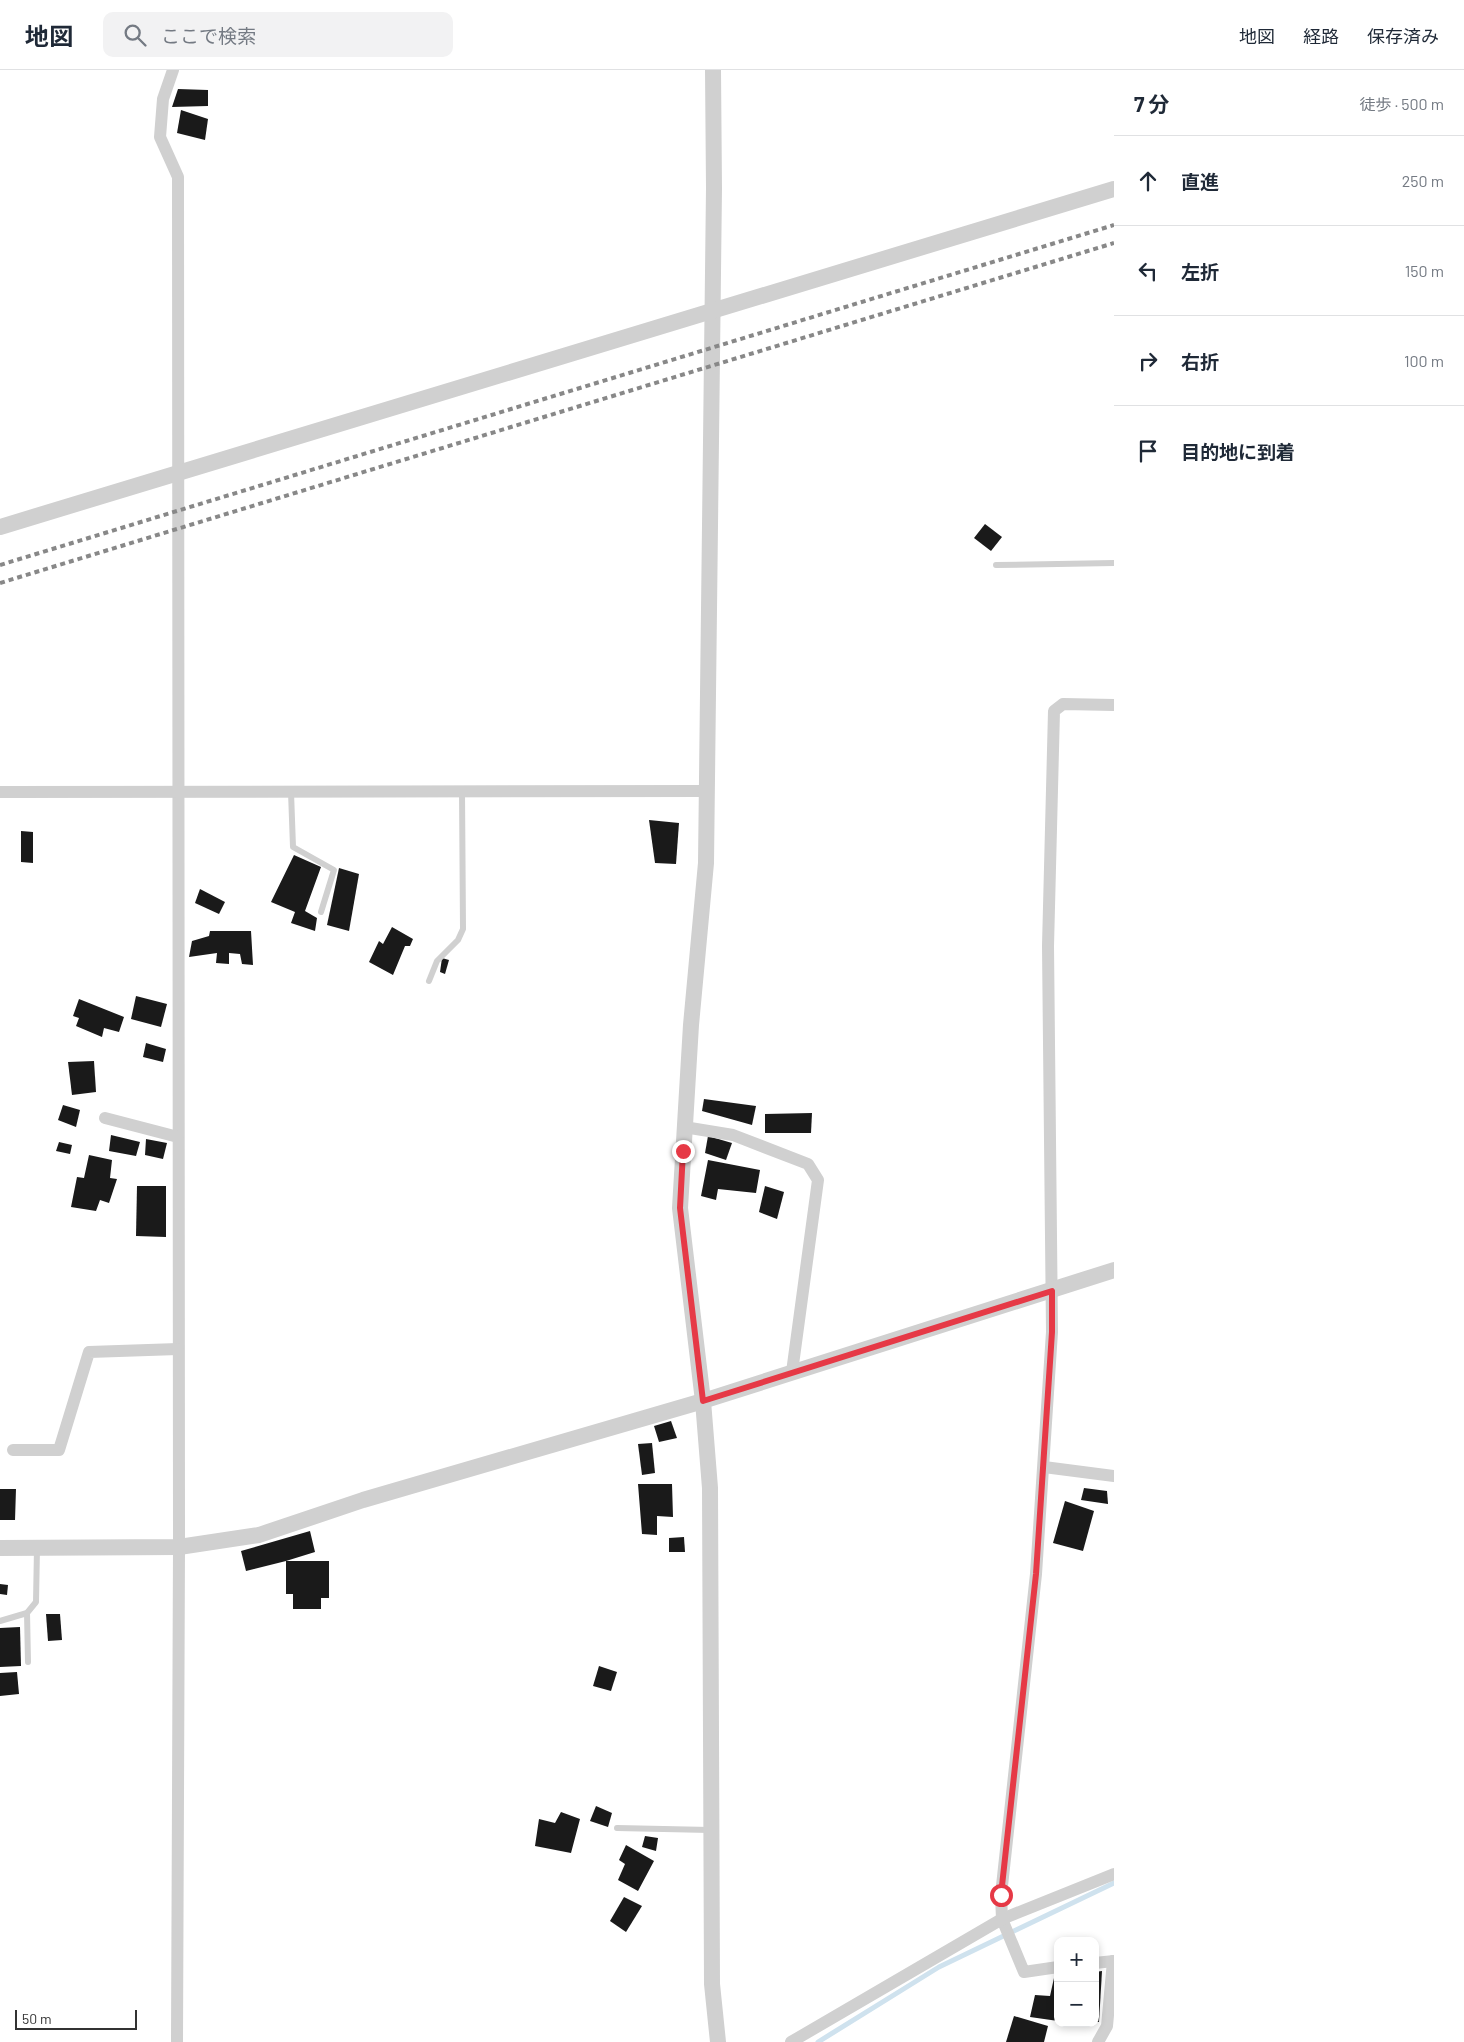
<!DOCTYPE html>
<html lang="ja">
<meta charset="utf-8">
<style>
body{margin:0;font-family:Barlow,"Noto Sans JP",sans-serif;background:#f2f2f3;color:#1f2937}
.controls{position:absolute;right:15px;bottom:15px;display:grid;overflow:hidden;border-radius:10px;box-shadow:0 2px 8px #0003}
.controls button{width:45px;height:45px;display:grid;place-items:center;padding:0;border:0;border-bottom:1px solid #e0e1e3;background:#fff;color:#1f2937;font:25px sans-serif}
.scale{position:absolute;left:15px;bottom:12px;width:122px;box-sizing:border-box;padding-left:5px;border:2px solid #333;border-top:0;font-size:14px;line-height:18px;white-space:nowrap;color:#333;-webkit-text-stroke:4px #fff;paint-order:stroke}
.stop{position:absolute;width:15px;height:15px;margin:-11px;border:4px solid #e63946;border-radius:50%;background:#fff}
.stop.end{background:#e63946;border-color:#fff;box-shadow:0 1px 5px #0008}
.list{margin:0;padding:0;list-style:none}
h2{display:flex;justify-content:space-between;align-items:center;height:65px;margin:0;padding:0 20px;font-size:21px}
h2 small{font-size:16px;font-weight:400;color:#747a83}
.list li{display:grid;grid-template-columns:32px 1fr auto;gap:15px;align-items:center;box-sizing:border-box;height:90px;padding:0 20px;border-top:1px solid #e0e1e3}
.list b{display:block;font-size:19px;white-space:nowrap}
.list em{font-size:16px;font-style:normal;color:#747a83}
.icon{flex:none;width:28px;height:28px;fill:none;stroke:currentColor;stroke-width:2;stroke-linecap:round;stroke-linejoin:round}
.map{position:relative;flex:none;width:1114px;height:1972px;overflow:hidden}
header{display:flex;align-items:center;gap:30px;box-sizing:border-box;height:70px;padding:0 25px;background:#fff;border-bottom:1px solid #e0e1e3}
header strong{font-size:24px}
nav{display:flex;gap:28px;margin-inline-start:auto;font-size:18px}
.search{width:350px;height:45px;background:#f2f2f3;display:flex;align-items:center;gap:12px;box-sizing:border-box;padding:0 18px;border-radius:10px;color:#747a83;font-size:19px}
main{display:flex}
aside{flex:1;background:#fff}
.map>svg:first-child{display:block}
</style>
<header>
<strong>地図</strong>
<div class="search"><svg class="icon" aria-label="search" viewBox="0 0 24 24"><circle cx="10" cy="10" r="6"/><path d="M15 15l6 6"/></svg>ここで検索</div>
<nav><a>地図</a><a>経路</a><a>保存済み</a></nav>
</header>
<main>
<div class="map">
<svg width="1114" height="1972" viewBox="0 0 1114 1972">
<rect width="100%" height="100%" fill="#fff"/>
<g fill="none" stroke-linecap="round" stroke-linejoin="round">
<path stroke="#cfe2ee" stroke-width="5" d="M818,1972L939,1897L1114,1813"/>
</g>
<g fill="#1a1a1a">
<path d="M178,19L208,20V36L172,37Z"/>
<path d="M181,40L208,49L205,70L177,63Z"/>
<path d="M985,454L1002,467L991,481L974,468Z"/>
<path d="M649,750L679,753L676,794L655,793Z"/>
<path d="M21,761L33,762V793L21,792Z"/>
<path d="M294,785L321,797L305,841L317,848L315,861L291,853L295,842L271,832Z"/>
<path d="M339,798L359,804L349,861L327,855Z"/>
<path d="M200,819L225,832L219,844L195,833Z"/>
<path d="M392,857L413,869L410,876H405L393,905L369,892L379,871L383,874Z"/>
<path d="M210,861H251L253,895L242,894L240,884L229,883V894L216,893L217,883L189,887L192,871L209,866Z"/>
<path d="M442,888L449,890L445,904L440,902Z"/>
<path d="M136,926L167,934L161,957L131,949Z"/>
<path d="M79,929L124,947L119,962L104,958L102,967L76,956L79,948L73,946Z"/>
<path d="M146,973L166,979L163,992L143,987Z"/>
<path d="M94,991L96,1022L72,1025L68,992Z"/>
<path d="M704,1029L756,1036L752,1055L702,1041Z"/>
<path d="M63,1035L80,1040L76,1057L58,1050Z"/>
<path d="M812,1043L811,1063H765V1044Z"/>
<path d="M111,1065L140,1072L136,1086L109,1081Z"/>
<path d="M708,1066L732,1073L726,1090L705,1083Z"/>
<path d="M146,1069L167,1073L163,1089L145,1085Z"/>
<path d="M59,1072L72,1075L70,1084L56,1081Z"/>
<path d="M89,1085L112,1090L110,1108L117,1109L109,1133L100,1130L96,1141L71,1137L77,1107L84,1108Z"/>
<path d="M708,1090L760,1100L756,1123L718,1119L716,1130L701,1126Z"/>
<path d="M137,1116H166V1167L136,1166Z"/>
<path d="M765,1116L784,1122L777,1149L759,1142Z"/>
<path d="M671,1351L677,1368L659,1372L654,1356Z"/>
<path d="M652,1373L655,1403L642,1405L638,1374Z"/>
<path d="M638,1414H672L673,1447L657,1446V1465L642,1464Z"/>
<path d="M1084,1418L1107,1421L1108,1434L1081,1430Z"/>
<path d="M0,1419H16L15,1450H0Z"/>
<path d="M1065,1431L1094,1441L1083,1481L1053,1473Z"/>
<path d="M310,1461L315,1482L286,1491H329V1528H321V1539H293V1524H286V1491L246,1501L241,1481Z"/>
<path d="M684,1467L685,1482H669V1468Z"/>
<path d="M0,1514L8,1515L7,1525L0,1524Z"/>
<path d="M46,1544H60L62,1570L48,1571Z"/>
<path d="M20,1557L21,1596L0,1597V1558Z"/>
<path d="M599,1596L617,1602L611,1621L593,1616Z"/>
<path d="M17,1602L19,1624L0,1626V1603Z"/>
<path d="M596,1736L612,1743L608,1757L590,1751Z"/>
<path d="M561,1742L580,1749L571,1783L535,1776L539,1749L555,1753Z"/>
<path d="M645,1766L658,1768L656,1781L642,1777Z"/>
<path d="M626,1775L654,1791L638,1821L618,1810L625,1794L619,1790Z"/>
<path d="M624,1827L642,1836L626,1862L610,1851Z"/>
<path d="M1102,1901L1099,1952H1095V1902Z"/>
<path d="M1054,1908H1058V1951L1030,1947L1035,1925L1050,1926Z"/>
<path d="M1014,1946L1048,1956L1044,1972H1006Z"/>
</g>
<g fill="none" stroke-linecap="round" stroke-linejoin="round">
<g stroke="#d0d0d0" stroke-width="6">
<path d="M996,495L1114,493"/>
<path d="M291,722L293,777L334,800L321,842"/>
<path d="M429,911L437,891L458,870L463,859L462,722"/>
<path d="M27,1543L28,1592"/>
<path d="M0,1551L27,1543L36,1532L37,1478"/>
<path d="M617,1758L710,1760"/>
</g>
<g stroke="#d0d0d0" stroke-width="12">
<path d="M173,0L163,29L160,67L178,107L179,1477L177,1972"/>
<path d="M0,722L707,721"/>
<path d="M105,1048L178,1067"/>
<path d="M684,1057L733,1065L808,1094L818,1110L792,1302"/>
<path d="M13,1380H59L89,1282L178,1279"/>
<path d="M1044,1397L1114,1406"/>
<path d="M1095,1893L1114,1891"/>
<path d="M1058,1897L1024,1902L1002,1849L1001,1825L1036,1504L1052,1262L1048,876L1054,641L1063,634L1114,635"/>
<path d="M791,1972L1002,1849L1114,1804"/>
<path d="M1098,1972L1107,1956L1113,1891"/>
</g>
<g stroke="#d0d0d0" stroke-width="16">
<path d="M713,0L714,118L706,793L691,955L680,1138L703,1331L710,1418L712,1914L718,1972"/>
<path d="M0,457L1114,119"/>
<path d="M0,1478L179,1477L259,1465L363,1430L703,1331L1114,1200"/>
</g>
<g stroke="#888" stroke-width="4" stroke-dasharray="5 4" stroke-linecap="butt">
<path d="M0,495L1114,155"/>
<path d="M0,513L1114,173"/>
</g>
</g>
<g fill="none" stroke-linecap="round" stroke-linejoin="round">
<path stroke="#e63946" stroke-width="6" d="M683,1081L680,1138L703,1331L1052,1221V1262L1036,1504L1001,1825"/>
</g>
</svg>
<div class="controls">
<button>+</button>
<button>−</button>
</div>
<div class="scale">50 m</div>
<div class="stop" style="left:1001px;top:1825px"></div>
<div class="stop end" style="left:683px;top:1081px"></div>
</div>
<aside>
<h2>7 分<small>徒歩 · 500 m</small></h2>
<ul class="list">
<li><svg class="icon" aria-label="ahead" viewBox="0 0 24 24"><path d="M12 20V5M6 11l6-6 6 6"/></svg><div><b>直進</b></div><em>250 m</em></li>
<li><svg class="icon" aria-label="left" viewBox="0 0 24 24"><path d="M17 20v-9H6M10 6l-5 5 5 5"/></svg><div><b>左折</b></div><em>150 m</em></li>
<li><svg class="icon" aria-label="right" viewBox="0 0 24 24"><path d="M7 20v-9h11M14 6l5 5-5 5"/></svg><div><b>右折</b></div><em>100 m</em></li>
<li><svg class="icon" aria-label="arrive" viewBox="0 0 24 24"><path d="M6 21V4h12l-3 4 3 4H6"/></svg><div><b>目的地に到着</b></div></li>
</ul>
</aside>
</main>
